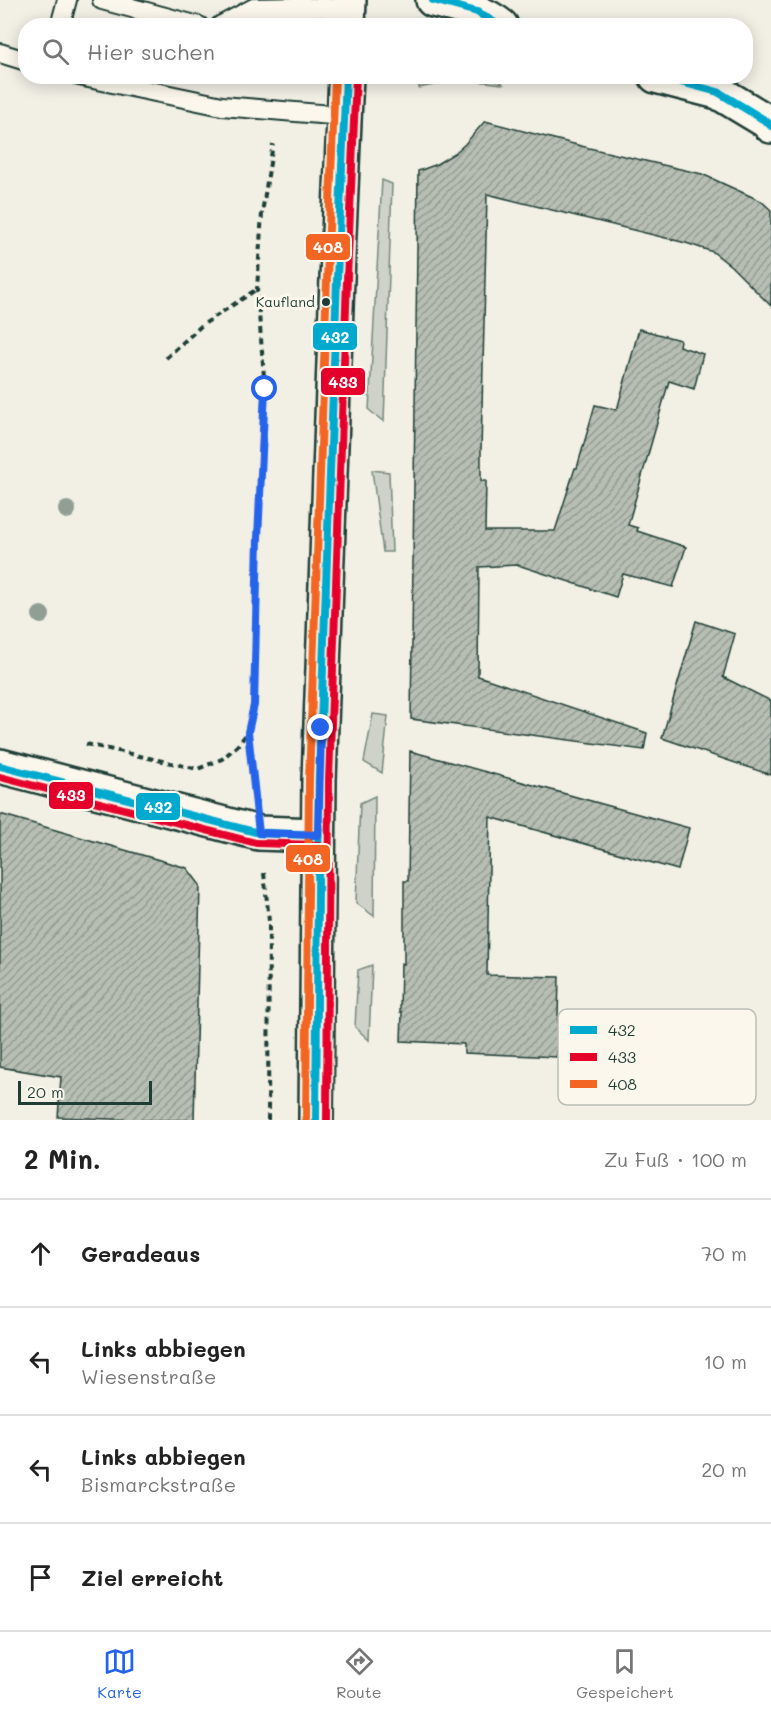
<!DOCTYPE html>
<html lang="de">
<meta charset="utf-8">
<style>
body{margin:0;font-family:Mali,sans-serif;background:#f2f2f2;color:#222}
.scale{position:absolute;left:18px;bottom:15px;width:134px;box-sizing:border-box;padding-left:6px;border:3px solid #1f3d34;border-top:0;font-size:16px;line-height:21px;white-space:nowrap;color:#1f3d34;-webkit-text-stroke:4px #fbf7ec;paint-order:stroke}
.stop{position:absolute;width:18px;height:18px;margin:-14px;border:4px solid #2563eb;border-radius:50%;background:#fff}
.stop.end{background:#2563eb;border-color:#fff;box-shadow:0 2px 6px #0008}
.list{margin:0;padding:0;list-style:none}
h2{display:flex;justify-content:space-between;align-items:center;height:78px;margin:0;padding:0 24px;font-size:26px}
h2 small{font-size:20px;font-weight:400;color:#767676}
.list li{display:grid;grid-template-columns:39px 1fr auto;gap:18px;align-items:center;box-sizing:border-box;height:108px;padding:0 24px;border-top:2px solid #e0e0e0}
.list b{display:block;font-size:22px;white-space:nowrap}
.list p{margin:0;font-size:20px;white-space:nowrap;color:#767676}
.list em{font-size:20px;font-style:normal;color:#767676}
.icon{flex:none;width:33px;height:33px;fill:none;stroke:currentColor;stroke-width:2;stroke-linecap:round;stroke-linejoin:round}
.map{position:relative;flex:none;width:771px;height:1120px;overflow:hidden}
.search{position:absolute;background:#fff;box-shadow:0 3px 15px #0003;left:18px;right:18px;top:18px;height:66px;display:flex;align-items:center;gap:15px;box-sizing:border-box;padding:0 21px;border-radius:24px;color:#767676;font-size:22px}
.sheet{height:510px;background:#fff}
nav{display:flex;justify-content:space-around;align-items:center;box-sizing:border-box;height:84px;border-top:2px solid #e0e0e0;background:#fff;font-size:16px;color:#767676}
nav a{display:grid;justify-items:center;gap:3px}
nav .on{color:#2563eb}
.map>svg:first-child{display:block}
</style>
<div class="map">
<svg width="771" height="1120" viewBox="0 0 771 1120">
<defs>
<pattern id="building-hatch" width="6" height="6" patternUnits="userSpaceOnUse" patternTransform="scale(1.5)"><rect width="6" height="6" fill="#b7beb3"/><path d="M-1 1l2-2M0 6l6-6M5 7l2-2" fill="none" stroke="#949c92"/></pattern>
</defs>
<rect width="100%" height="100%" fill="#f2f0e5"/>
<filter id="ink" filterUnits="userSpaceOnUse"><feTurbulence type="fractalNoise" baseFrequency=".0167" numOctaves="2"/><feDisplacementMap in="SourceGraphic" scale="12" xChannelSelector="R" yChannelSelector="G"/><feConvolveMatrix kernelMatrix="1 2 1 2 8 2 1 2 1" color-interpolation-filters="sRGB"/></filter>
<g filter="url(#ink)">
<g fill="#cfd2c8" stroke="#77887e" stroke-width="1.5">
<path d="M419,77H497L503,84L460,79L419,88Z"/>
<path d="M382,180L392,184L384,422L369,410Z"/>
<path d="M372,470L389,472L392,552H383Z"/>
<path d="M373,714L388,716L382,773L364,762Z"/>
<path d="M375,796L374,916L356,903L360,803Z"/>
<path d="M372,965L369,1040L355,1027L358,970Z"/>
</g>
<g fill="url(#building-hatch)" stroke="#1f3d34" stroke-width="1.5">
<path d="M485,121L589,148L702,174L761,201L771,210V306L731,266L713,252L686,243L487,194L481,451V481H486L485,531H555L575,468H577L595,405L617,410L639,329L680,340L679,346L703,354L694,389L669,381L628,525L638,528L637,531L686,547L673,587L623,574L616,597L518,565L479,567L478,676L647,733L644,750L411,719L418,171L435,165L455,153L465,144Z"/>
<path d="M696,621L735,634L723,677L771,701V775L662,738Z"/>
<path d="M410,751L689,828L678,870L490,817L487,975L559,977L557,1057L464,1053V1044L401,1041L402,1012H400L401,963L404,964V881H408Z"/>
<path d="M0,814L187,868L200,885L194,1120H136L58,1117L61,1077L0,1067Z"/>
</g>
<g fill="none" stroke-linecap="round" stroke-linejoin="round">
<defs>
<g id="lane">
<path d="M102,0L199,26"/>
<path d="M60,26L67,0"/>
<path d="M220,26L254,8L301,7L349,9"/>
<path d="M0,53L26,61"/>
<path d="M79,76L222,106L344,116"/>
</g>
<g id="street">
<path d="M433,0C457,6 481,10 501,26"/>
<path d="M656,76L718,92L766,121L771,126"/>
<path d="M0,766L259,833L318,835"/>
</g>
<g id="primary">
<path d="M348,26L349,0"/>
<path d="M316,1120L319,780L337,279L346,76"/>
</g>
</defs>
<use href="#lane" stroke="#1f3d34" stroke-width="22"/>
<use href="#street" stroke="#1f3d34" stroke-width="38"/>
<use href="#primary" stroke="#1f3d34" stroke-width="38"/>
<g stroke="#1f3d34" stroke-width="4" stroke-dasharray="6 4.5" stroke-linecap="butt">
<path d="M166,358L201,326L257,289"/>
<path d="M248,733L255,791"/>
<path d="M86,744L198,769L222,759L238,745L248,732L254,705L258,538L265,389L257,289L262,213L273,144"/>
<path d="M264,873L269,921L268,1120"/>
</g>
<use href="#lane" stroke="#fbf7ec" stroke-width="18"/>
<use href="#street" stroke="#fbf7ec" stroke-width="33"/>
<use href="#primary" stroke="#fbf7ec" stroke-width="33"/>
<defs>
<g id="bus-1">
<path d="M433,0L477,12L500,26"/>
<path d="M658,76L718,92L766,121L771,126"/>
<path d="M0,766L259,833L318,835"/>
<path d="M316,1120L319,780L337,279L346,76"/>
</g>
<g id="bus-2">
<path d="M0,777L256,843L318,845"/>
<path d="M327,1120L329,780L347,279L356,76"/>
</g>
<path id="bus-3" d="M306,1120L309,780L327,279L335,76"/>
</defs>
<use href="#bus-1" stroke="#fbf7ec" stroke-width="12"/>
<use href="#bus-2" stroke="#fbf7ec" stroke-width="12"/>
<use href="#bus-3" stroke="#fbf7ec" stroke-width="12"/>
<use href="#bus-1" stroke="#00a9ce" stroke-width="8"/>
<use href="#bus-2" stroke="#e4002b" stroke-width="8"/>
<use href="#bus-3" stroke="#f26522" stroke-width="8"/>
</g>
<g fill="#919e94">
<circle cx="67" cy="510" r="9"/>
<circle cx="41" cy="615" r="9"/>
</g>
</g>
<g fill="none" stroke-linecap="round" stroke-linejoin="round" filter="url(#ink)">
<path stroke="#2563eb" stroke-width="8" d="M265,389L258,538L254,705L248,732L259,833L318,835L321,728"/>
</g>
<circle fill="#1f3d34" stroke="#fbf7ec" stroke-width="2" cx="326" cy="302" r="5"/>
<g text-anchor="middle" stroke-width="6" stroke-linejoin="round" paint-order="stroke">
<g font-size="14" fill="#1f3d34" stroke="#fbf7ec" text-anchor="end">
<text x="315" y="307">Kaufland</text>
</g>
</g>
<rect x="558" y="1009" width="198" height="96" rx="9" fill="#fbf7ec" stroke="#b9bfb5" stroke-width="1.5"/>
<rect x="570" y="1026" width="27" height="8" fill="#00a9ce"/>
<rect x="570" y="1053" width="27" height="8" fill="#e4002b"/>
<rect x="570" y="1080" width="27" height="8" fill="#f26522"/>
<g font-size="16" fill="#1f3d34">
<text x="608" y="1036">432</text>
<text x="608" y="1063">433</text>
<text x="608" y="1090">408</text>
</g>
<g stroke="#fbf7ec" stroke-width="2">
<rect x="305" y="233" width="46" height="28" rx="6" fill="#f26522"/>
<rect x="312" y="322" width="46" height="29" rx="6" fill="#00a9ce"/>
<rect x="320" y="367" width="46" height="29" rx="6" fill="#e4002b"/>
<rect x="48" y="781" width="46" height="29" rx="6" fill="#e4002b"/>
<rect x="135" y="792" width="46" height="29" rx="6" fill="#00a9ce"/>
<rect x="285" y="844" width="46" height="29" rx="6" fill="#f26522"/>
</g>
<g font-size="16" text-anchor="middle" font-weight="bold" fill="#fff">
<text x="328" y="253">408</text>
<text x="335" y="343">432</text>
<text x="343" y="388">433</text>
<text x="71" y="801">433</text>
<text x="158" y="813">432</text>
<text x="308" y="865">408</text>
</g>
</svg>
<div class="scale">20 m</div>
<div class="stop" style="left:265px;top:389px"></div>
<div class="stop end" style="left:321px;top:728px"></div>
<div class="search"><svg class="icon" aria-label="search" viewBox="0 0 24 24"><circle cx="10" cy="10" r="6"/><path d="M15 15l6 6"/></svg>Hier suchen</div>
</div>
<section class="sheet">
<h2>2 Min.<small>Zu Fuß · 100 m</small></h2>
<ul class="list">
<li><svg class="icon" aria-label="ahead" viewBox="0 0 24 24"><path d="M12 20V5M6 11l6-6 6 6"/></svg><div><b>Geradeaus</b></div><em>70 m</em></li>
<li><svg class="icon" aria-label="left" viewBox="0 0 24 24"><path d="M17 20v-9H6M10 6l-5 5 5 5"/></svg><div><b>Links abbiegen</b><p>Wiesenstraße</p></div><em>10 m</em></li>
<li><svg class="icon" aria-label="left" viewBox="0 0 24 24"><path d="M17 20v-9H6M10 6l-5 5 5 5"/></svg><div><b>Links abbiegen</b><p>Bismarckstraße</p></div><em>20 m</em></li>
<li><svg class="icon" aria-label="arrive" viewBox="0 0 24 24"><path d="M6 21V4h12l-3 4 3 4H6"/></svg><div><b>Ziel erreicht</b></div></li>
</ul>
</section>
<nav>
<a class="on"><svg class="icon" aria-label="map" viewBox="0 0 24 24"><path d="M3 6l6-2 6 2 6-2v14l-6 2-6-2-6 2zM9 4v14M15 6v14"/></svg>Karte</a>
<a><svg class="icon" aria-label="directions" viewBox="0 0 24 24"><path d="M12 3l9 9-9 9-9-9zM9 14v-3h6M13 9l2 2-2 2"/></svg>Route</a>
<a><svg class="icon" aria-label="saved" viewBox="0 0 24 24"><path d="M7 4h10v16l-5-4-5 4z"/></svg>Gespeichert</a>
</nav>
